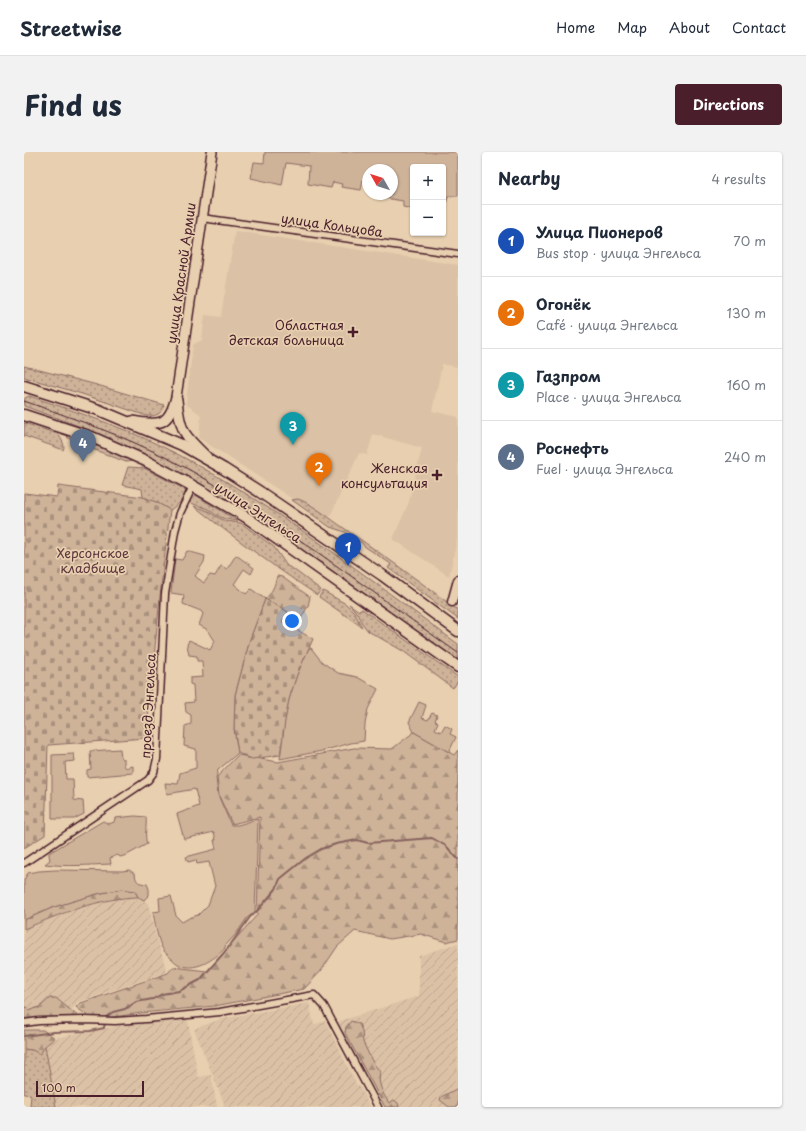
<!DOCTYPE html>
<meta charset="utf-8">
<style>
body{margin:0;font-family:"Playpen Sans",sans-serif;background:#f2f2f3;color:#1f2937}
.controls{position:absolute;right:12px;top:12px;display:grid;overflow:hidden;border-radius:4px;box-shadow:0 1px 3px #0004}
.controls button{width:36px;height:36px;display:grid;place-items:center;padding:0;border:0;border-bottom:1px solid #e0e1e3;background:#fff;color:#1f2937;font:20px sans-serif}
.compass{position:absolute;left:338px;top:12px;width:36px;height:36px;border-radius:50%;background:#fff;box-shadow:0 1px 3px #0004;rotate:309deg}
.scale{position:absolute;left:12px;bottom:10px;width:108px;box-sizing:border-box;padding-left:4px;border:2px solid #4a1f2b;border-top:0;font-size:11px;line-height:14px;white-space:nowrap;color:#4a1f2b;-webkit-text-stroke:3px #e7cfaf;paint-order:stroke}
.you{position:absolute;left:268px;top:469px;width:14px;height:14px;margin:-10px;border:3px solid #fff;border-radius:50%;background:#1a73e8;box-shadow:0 0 0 6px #1a73e833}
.badge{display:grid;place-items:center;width:26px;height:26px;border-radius:50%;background:#4a1f2b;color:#fff;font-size:13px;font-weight:700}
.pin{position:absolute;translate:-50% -33px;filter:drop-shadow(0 1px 2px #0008)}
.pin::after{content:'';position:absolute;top:21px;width:14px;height:12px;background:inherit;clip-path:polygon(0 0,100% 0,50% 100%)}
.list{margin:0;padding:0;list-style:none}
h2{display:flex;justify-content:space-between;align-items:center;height:52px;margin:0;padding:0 16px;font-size:17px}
h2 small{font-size:13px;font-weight:400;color:#747a83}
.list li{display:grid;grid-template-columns:26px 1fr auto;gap:12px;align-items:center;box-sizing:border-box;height:72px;padding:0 16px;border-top:1px solid #e0e1e3}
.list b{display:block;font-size:15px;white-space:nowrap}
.list p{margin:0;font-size:13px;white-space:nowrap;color:#747a83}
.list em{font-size:13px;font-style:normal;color:#747a83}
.map{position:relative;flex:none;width:434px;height:955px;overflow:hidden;border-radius:4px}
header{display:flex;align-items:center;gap:24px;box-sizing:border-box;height:56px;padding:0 20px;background:#fff;border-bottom:1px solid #e0e1e3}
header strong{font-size:19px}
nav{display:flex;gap:22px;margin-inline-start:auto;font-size:14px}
.intro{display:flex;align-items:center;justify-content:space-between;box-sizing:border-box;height:96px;padding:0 24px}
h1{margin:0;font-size:28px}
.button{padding:10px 18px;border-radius:4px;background:#4a1f2b;color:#fff;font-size:14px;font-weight:700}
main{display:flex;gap:24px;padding:0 24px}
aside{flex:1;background:#fff;border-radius:4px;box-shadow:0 1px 3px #0004}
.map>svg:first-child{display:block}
</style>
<header>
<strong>Streetwise</strong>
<nav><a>Home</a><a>Map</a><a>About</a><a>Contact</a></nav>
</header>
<div class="intro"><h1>Find us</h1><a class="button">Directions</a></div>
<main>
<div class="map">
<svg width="434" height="955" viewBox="0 0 434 955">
<defs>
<pattern id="industrial-furrows" width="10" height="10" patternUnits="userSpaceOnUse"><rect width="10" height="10" fill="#dbc1a5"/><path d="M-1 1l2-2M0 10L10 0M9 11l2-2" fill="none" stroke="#bda58e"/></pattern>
<pattern id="grass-dots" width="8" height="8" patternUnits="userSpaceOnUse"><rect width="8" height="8" fill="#ceb399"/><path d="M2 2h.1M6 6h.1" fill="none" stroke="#a9917d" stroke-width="1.8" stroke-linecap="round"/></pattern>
<pattern id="forest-firs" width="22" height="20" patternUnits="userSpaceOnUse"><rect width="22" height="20" fill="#ceb399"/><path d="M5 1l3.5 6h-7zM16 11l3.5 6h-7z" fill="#a9917d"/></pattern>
<pattern id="cemetery-stones" width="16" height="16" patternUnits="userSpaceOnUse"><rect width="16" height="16" fill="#ceb399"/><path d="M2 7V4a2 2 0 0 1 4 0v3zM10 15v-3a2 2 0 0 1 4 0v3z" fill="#a9917d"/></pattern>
</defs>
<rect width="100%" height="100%" fill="#e7cfaf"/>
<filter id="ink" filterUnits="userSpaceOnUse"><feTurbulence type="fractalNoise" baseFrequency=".025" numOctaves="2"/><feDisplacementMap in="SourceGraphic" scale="8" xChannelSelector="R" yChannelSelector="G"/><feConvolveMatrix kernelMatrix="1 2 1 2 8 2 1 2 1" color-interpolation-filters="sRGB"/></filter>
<g filter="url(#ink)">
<path fill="#dbc1a5" d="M211,79L434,113V215L418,212L408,259L434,265V383L425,424L369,387L385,350L398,296L349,282L343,303L335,301L308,360L303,369L175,286L177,263L162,252L169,193L178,188L181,163L197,165Z"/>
<g fill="url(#industrial-furrows)">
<path d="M105,745L120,748L124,752L131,780L143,820L54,850L45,861L17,854L5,859L3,855L0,856V777L42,761L71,752Z"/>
<path d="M434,791V955H360L313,870L395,844V804Z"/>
<path d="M285,851L290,873L301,869L333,934H335L346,955H199L200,951L170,877L197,867Z"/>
<path d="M163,864L174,925L187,923L193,955H32L21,894L31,886L141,865Z"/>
</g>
<g fill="url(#grass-dots)" stroke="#8c6962">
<path d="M0,214L73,233L140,253C137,263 132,264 123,264L58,242L0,225Z"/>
<path d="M5,244C57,261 108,278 157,304C255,356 344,426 434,492V509L293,408L204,348L150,318L104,296L66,278L0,254L1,246Z"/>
<path d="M0,271L34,282C37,287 42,293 39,298L37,297L0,284Z"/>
<path d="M45,283L69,291L109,309L102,310L48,289L43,285Z"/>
<path d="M104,315L120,316L162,338C160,348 155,352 146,358L132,350L119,345L118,337L98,333Z"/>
<path d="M168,341L214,369L201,367L192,363L184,357L167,351L164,349Z"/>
<path d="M274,347C286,351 303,364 314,372C352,398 390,425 427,453L434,458V467L364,416L367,412L340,394L338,391L321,380L306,375L268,348Z"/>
<path d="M170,354L184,359L191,364L201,369L217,371L250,395L263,414L269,417L297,438L293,443C251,415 210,386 170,354Z"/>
<path d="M299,439L322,452L330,460L338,475L295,445Z"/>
<path d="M325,452L335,459L338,457L434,525V529L429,536L379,499L344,479L338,471L332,460Z"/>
<path d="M21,894L32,955H6L7,943L0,942V897L8,898Z"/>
</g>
<g fill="url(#forest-firs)" stroke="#8c6962">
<path d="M253,424L258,425L286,445L284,454L271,477L259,470L264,460L241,447C248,441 251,433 253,424Z"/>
<path d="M390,580L430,603L434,598V787L422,790L397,782L366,787L331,779L313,795L297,819L280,837L191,854L117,861L69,868L52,855L57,851L144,821L149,815L183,819L233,763L236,665L208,672L195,644L193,625L214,603L254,610L330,596L368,597Z"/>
<path d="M98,737L111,739L114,745C75,746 36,762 0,777V768L30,755L49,749L73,742Z"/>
<path d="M26,846H32L56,866L0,871V856L3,855L5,859L17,854Z"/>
<path d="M327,869L335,872L338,879L339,890L348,909L356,920C353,931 359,942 365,951L370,948L374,951L375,955H361L321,881L322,875Z"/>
<path d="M0,878H19L31,886L21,894L16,902L8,898L0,897Z"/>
<path d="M434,936V955H425L416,948L417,945Z"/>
</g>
<g fill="url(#cemetery-stones)" stroke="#8c6962">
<path d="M34,334L119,345L132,350L146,358L137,435L122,586L24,593L21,683L0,696V341L33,345Z"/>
<path d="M241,447L264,460L259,470L289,487L273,523L265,548L256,603L228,607L214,601L210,577L211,543L226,487Z"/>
</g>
<g fill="#ceb399" stroke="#8c6962">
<path d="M241,0H434V44H424L422,53H419V15H389V57L379,55V49L361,46V42H368V18H344V27H339L337,38L317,35L318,32L309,30L307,36L284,32L285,14L262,11L258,33L227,26L230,10L240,11Z"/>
<path d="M163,399L181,404L180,410L171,424L180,431L186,423L191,424L197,414L203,417L212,403L230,416L227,422L220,417L210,432L222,442L227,437L241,447L226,487L211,543L210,577L214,601L194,618L192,626L194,643L207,673H214L234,667L231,760L223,766L212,782L201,794V796C190,808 170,821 154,812C151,810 149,808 147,806C143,803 139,798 137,794C133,784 131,771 129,760L136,759L135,746L147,744L152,764L158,770L165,766L174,763L184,753L191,734L185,710L173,712L172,708L164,710L162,705L192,697L190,688H192L190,680L160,687L153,662L175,654L171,637L143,642L141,631L154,632L156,621L172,616V597L160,594L161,574L167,572V563L162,560L161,551L170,550L169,533L166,532V526L179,525L178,509H173V504L165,503L163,493L165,488L186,498L191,489L184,478L175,473L179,462L177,459L159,452L160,443L147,441L151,407L158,408Z"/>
<path d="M285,496H287L298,510L314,521L333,525L354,537L344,557L341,572L340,589L327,591L298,599L256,607L261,569L265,548L273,523Z"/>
<path d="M395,550L402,553L398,566L404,568L408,561L413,563L411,569L414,570L411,577L417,580L421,573L428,577L426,582L432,585L425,600L390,580L385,570Z"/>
<path d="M96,597L97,606L100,607V613L102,616L109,614V621L63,625V618L67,617L66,599Z"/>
<path d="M50,602L51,609L41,610L42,627H49L50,648L59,649L60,662L50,667H28V603Z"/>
<path d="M111,664L122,665C123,675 120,683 123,692L103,703L96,705L94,703L86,706L87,712C65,713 43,715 21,712L26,708L25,703V701L79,669L85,672L90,670L91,666Z"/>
<path d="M32,718L98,719L105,718L111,722C112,731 115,731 123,732L125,737V743L120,748L114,745L111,739L98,737L73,742L30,755L0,768V728L4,721L15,719Z"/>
</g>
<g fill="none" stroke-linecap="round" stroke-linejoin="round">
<path stroke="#86625d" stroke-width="2" d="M0,884L30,880L66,879L80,876L82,865L89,860L101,857L112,850L129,847L138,842L155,839L176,828L204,796L226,765L234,758L252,737L256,727L282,706L297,697L312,692L333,688L344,691L408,686L422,694L434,707"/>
<defs>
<g id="minor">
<path d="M178,66L434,102"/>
<path d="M0,711L124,628L130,620L133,607L141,442L151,379L156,361L169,334"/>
<path d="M0,871L15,869L60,868L91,869L122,867L196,860L290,843L300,854L354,955"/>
</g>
<path id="tertiary" d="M428,450L434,428"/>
<g id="secondary">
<path d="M153,248C156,280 160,283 183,305"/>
<path d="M108,269C135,274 145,274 152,245L188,0"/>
</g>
<g id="primary">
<path d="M0,234L75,258L158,293L200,317L236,340L358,423L434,479"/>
<path d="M0,263L70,286L122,309L169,334L222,365L434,515"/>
</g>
</defs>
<use href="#minor" stroke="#4a1f2b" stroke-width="9"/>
<use href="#tertiary" stroke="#4a1f2b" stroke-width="11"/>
<use href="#secondary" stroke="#4a1f2b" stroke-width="12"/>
<use href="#primary" stroke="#4a1f2b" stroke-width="13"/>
<use href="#minor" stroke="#e7cfaf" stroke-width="6"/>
<use href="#tertiary" stroke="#e7cfaf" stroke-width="8"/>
<use href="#secondary" stroke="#e7cfaf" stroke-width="9"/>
<use href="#primary" stroke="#e7cfaf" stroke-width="10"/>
<path stroke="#4a1f2b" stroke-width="1" d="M0,249C49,266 97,283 143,306C181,325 216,348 252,372C314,413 373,458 434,501"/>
</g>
</g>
<g fill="#4a1f2b" stroke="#e7cfaf" stroke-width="1.5">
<path d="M327 174h4v4h4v4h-4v4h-4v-4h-4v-4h4z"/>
<path d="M411 317h4v4h4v4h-4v4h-4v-4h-4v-4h4z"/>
</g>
<g text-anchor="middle" stroke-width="3.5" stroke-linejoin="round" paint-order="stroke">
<g font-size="13" fill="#4a1f2b" stroke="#e7cfaf">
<text transform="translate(308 73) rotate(8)" y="5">улица Кольцова</text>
<text transform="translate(157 121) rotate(-82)" y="5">улица Красной Армии</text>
<text transform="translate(234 360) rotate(33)" y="5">улица Энгельса</text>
<text transform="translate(124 554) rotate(-87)" y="5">проезд Энгельса</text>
</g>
<g font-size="13" fill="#4a1f2b" stroke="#e7cfaf" text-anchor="end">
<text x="320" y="178">Областная<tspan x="320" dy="15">детская больница</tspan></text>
<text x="404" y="321">Женская<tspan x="404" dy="15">консультация</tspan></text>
</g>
<g font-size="13" fill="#5e353c" stroke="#e7cfaf">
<text x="69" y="406">Херсонское<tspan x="69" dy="15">кладбище</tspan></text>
</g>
</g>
</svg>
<div class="controls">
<button>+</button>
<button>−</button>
</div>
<svg class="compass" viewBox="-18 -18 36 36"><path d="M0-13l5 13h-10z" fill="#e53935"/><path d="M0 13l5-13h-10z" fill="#747a83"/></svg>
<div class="scale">100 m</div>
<div class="you"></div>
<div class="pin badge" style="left:324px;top:414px;background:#1a4fb4">1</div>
<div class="pin badge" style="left:295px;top:334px;background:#e8710a">2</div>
<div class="pin badge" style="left:269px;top:293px;background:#0f9aa8">3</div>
<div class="pin badge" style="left:59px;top:310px;background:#5c6f8a">4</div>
</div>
<aside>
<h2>Nearby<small>4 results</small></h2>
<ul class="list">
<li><span class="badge" style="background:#1a4fb4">1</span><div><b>Улица Пионеров</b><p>Bus stop · улица Энгельса</p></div><em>70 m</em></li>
<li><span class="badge" style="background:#e8710a">2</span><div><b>Огонёк</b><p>Café · улица Энгельса</p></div><em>130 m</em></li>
<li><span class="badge" style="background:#0f9aa8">3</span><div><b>Газпром</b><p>Place · улица Энгельса</p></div><em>160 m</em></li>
<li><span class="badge" style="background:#5c6f8a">4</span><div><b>Роснефть</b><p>Fuel · улица Энгельса</p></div><em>240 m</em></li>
</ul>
</aside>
</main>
